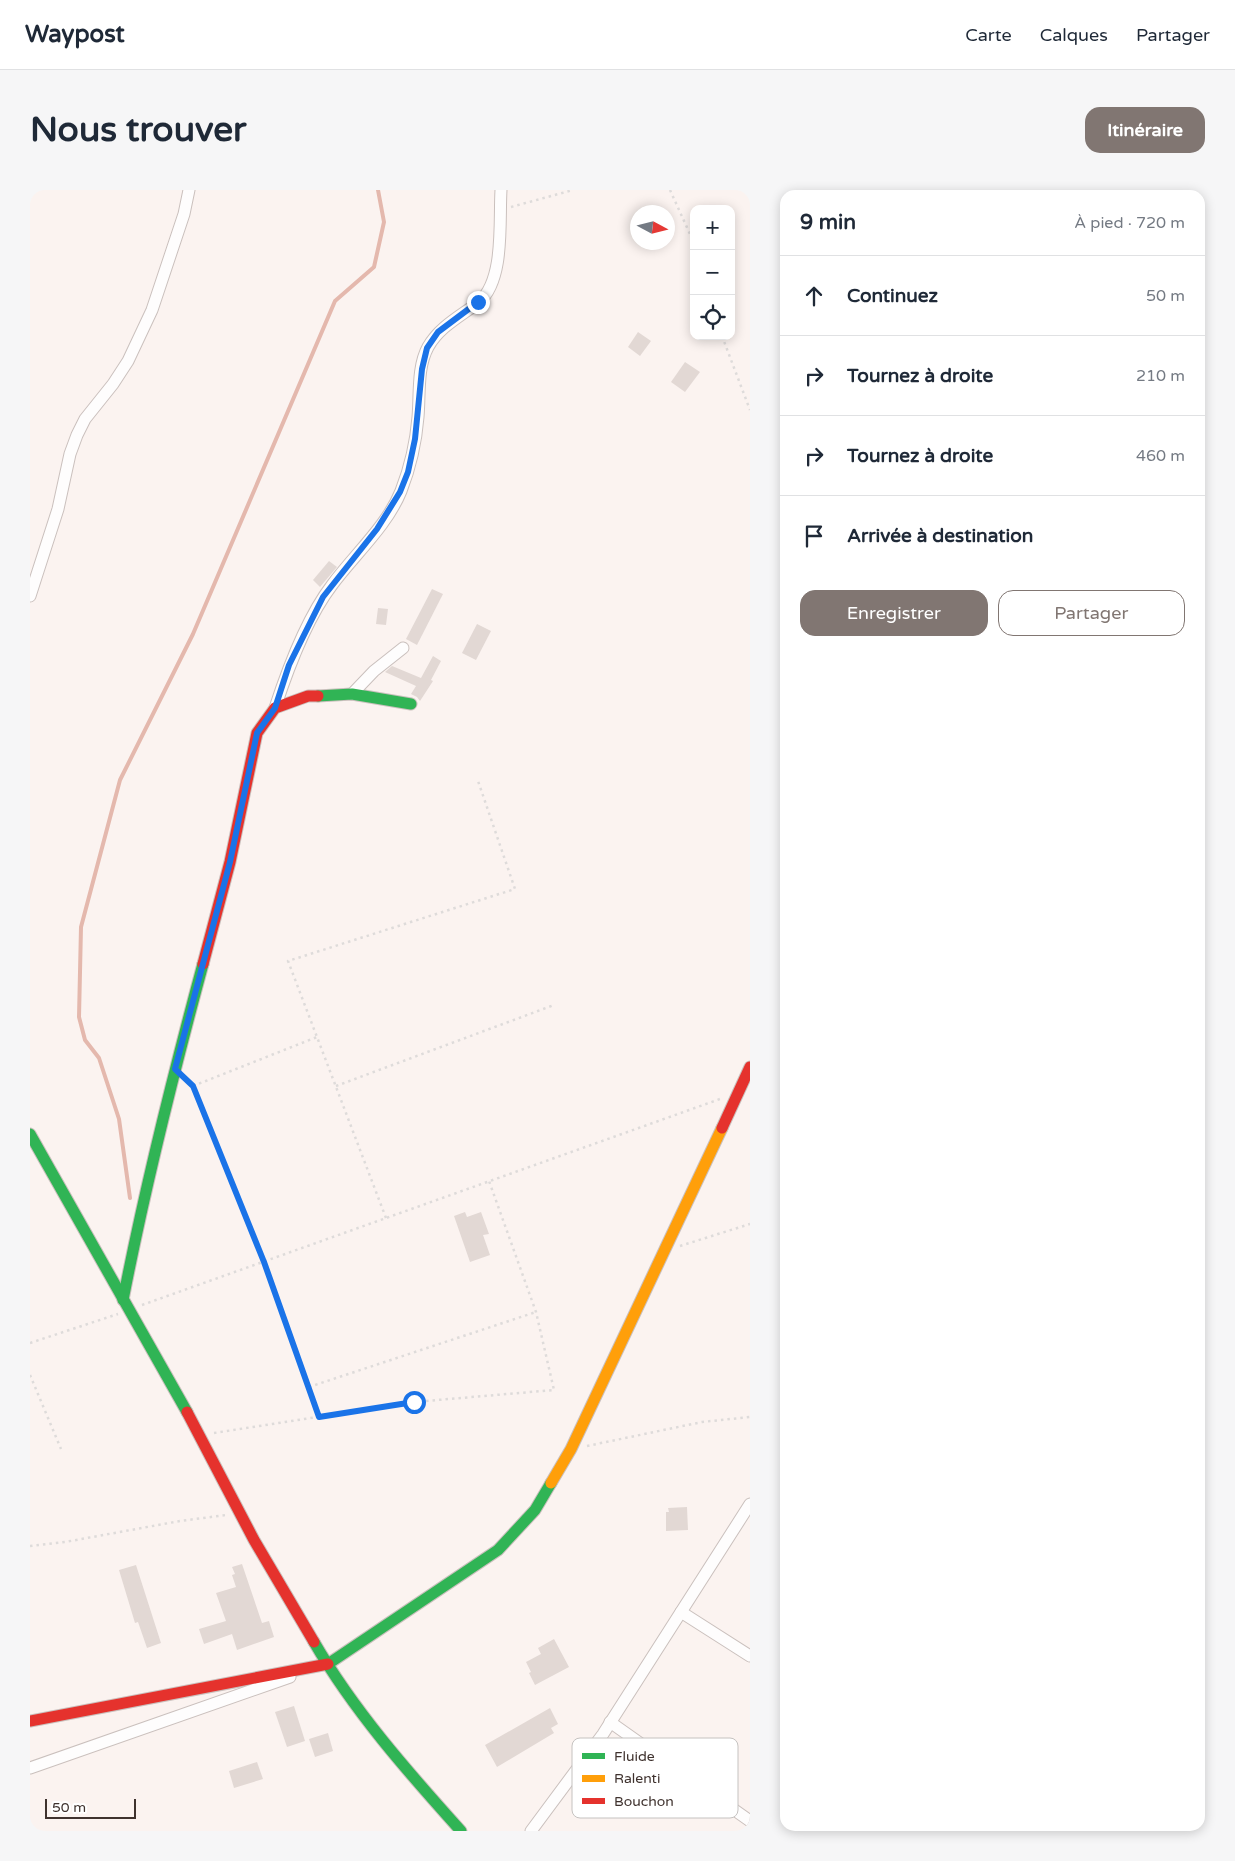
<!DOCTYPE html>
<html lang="fr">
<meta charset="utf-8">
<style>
body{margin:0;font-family:"Varela Round",sans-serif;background:#f6f6f7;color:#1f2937}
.controls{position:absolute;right:15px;top:15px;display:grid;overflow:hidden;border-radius:10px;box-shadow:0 2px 12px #0003}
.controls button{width:45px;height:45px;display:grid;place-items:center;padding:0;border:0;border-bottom:1px solid #e0e1e3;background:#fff;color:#1f2937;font:25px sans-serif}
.compass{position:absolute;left:600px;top:15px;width:45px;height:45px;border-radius:50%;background:#fff;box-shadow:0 2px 12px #0003;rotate:97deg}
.scale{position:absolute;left:15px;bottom:12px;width:91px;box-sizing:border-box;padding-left:5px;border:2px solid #3f322e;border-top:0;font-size:14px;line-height:18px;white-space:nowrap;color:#3f322e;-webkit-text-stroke:4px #fff;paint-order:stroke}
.stop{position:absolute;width:15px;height:15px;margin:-11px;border:4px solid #1a73e8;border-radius:50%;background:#fff}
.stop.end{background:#1a73e8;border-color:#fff;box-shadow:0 1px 5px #0008}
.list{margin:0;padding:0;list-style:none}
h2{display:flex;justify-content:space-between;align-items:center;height:65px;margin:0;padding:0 20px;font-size:21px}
h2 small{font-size:16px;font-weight:400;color:#747a83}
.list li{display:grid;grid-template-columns:32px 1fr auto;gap:15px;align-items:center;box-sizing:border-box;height:80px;padding:0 20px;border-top:1px solid #e0e1e3}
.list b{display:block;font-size:19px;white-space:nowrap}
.list em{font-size:16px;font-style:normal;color:#747a83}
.actions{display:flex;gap:10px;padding:15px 20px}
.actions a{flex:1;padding:11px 0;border:1px solid #817672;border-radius:15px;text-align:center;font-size:18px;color:#817672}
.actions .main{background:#817672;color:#fff}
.icon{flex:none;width:28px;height:28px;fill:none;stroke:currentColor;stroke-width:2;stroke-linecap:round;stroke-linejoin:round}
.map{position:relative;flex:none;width:720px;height:1641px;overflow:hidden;border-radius:15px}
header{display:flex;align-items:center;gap:30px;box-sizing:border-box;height:70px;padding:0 25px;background:#fff;border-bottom:1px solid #e0e1e3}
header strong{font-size:24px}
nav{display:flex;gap:28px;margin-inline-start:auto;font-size:18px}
.intro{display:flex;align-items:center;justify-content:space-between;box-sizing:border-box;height:120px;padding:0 30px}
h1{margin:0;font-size:35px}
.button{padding:12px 22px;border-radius:15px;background:#817672;color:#fff;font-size:18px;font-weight:700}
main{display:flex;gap:30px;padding:0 30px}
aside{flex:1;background:#fff;border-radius:15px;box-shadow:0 2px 12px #0003}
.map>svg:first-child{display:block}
</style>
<header>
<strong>Waypost</strong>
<nav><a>Carte</a><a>Calques</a><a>Partager</a></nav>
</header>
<div class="intro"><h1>Nous trouver</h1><a class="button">Itinéraire</a></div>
<main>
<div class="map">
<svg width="720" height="1641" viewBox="0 0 720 1641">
<rect width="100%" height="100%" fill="#fbf3f0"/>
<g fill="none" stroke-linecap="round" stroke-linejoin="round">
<path stroke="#e4b8ad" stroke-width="4" d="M100,1008L89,929L69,868L55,850L49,827L51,737L90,590L163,444L305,111L344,77L354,32L348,0"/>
</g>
<g fill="#e2d8d4">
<path d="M608,142L621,151L610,166L598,157Z"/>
<path d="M655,172L670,182L655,202L641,192Z"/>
<path d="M299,371L307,377L290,397L283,390Z"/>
<path d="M402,399L413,404L387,455L376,449Z"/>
<path d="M348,418L358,419L356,435L346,434Z"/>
<path d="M447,434L461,441L446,470L432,463Z"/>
<path d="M403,466L411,471L401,490L403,491L390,511L387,507L381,504L386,496L355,482L362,476L391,488Z"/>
<path d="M435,1022L437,1027L451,1022L459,1044L453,1045L460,1065L440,1072L424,1026Z"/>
<path d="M657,1317L658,1340L636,1341V1322H639L638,1318Z"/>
<path d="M212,1374L232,1433L239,1431L244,1447L207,1460L202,1444L174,1454L169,1439L196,1431L186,1403L206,1397L202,1385L205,1384L202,1377Z"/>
<path d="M106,1375L131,1453L117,1458L108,1432L105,1433L89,1380Z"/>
<path d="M524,1449L539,1477L505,1495L499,1483L501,1482L496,1472L511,1464L508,1458Z"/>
<path d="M264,1516L275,1551L257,1557L245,1522Z"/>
<path d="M520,1518L528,1534L521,1538L524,1543L467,1577L455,1555Z"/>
<path d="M298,1543L303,1561L285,1567L279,1549Z"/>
<path d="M227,1572L233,1589L204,1598L199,1581Z"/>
</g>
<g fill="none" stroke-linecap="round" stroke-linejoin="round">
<defs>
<g id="street">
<path d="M0,406L28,319L40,264L47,245L55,229L83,194L98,171L122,120L154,24L159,0"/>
<path d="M322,504L344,481L373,458"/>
<path d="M245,518C258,478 276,429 302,395C324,365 357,336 371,301C380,278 386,252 388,227C390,205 387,177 398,157C410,136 431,126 449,112C475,90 469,31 471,0"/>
<path d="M651,1422L720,1466"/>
<path d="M580,1532L720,1631"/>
<path d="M0,1578L260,1487"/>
<path d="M501,1641L573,1544L720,1314"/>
</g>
<g id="fast">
<path d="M288,506L322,504L381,514"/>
<path d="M0,944L157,1222"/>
<path d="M93,1110C115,997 143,885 173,774"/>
<path d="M284,1452C324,1521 378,1582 431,1641"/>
<path d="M298,1474L468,1360L505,1320L521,1293"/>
</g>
<path id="slow" d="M521,1293L541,1259L692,938"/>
<g id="jam">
<path d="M173,774L200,672L227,543L245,518L278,506H288"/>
<path d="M692,938L720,877"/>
<path d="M157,1222L224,1350L284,1452"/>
<path d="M0,1531L298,1474"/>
</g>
</defs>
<use href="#street" stroke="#cac0bd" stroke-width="13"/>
<use href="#fast" stroke="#cac0bd" stroke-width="13"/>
<use href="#slow" stroke="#cac0bd" stroke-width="13"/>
<use href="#jam" stroke="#cac0bd" stroke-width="13"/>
<g stroke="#dedbda" stroke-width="2.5" stroke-dasharray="2.5 4" stroke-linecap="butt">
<path d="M640,0L664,53"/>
<path d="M481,17L543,0"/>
<path d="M692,146L720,220"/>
<path d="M155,889L163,896L234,1071L289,1227"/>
<path d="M163,896L287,847"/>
<path d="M306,896L524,815"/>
<path d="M356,1028L258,771L485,699L447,588"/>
<path d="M650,1056L720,1034"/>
<path d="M112,1115L690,909"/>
<path d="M0,1153L88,1124"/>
<path d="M0,1185L31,1259"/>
<path d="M279,1197L506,1122"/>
<path d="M184,1243L384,1212L524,1200L506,1122L459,991"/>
<path d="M557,1256L672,1232L720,1227"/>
<path d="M0,1356L35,1352L150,1331L196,1325"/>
</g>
<use href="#street" stroke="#fefdfd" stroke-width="11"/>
<use href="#fast" stroke="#30b455" stroke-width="11"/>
<use href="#slow" stroke="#ff9f0a" stroke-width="11"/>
<use href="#jam" stroke="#e5322d" stroke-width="11"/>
</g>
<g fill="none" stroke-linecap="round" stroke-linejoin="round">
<path stroke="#1a73e8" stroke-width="6" d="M384,1212L289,1227L234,1072L163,896L145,879L200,672L227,543L245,518L259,475L293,407L347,339L370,302L378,282L385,249L392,179L397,158L408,142L448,112"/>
</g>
<rect x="542" y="1548" width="166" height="80" rx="8" fill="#fff" stroke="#c5c2c0" stroke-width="1"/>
<rect x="552" y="1563" width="23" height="6" fill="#30b455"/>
<rect x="552" y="1585" width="23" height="7" fill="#ff9f0a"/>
<rect x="552" y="1608" width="23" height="6" fill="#e5322d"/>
<g font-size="14" fill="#3f322e">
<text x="584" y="1571">Fluide</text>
<text x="584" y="1593">Ralenti</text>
<text x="584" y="1616">Bouchon</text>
</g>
</svg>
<div class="controls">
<button>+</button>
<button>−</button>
<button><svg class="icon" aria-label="locate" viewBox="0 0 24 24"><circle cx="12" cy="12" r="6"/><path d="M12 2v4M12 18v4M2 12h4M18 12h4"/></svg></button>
</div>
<svg class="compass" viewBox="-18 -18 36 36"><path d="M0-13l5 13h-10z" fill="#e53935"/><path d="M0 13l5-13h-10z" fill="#747a83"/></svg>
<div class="scale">50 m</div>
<div class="stop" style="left:384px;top:1212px"></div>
<div class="stop end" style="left:448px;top:112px"></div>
</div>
<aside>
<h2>9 min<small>À pied · 720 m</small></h2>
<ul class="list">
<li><svg class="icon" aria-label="ahead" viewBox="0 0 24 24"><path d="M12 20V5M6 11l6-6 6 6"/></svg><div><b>Continuez</b></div><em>50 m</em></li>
<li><svg class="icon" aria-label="right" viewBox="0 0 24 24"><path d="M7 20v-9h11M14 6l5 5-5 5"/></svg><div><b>Tournez à droite</b></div><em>210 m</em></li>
<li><svg class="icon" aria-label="right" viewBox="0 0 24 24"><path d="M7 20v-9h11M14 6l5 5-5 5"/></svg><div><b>Tournez à droite</b></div><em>460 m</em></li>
<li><svg class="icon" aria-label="arrive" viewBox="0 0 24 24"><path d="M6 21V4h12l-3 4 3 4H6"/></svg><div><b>Arrivée à destination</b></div></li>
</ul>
<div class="actions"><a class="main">Enregistrer</a><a>Partager</a></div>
</aside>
</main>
